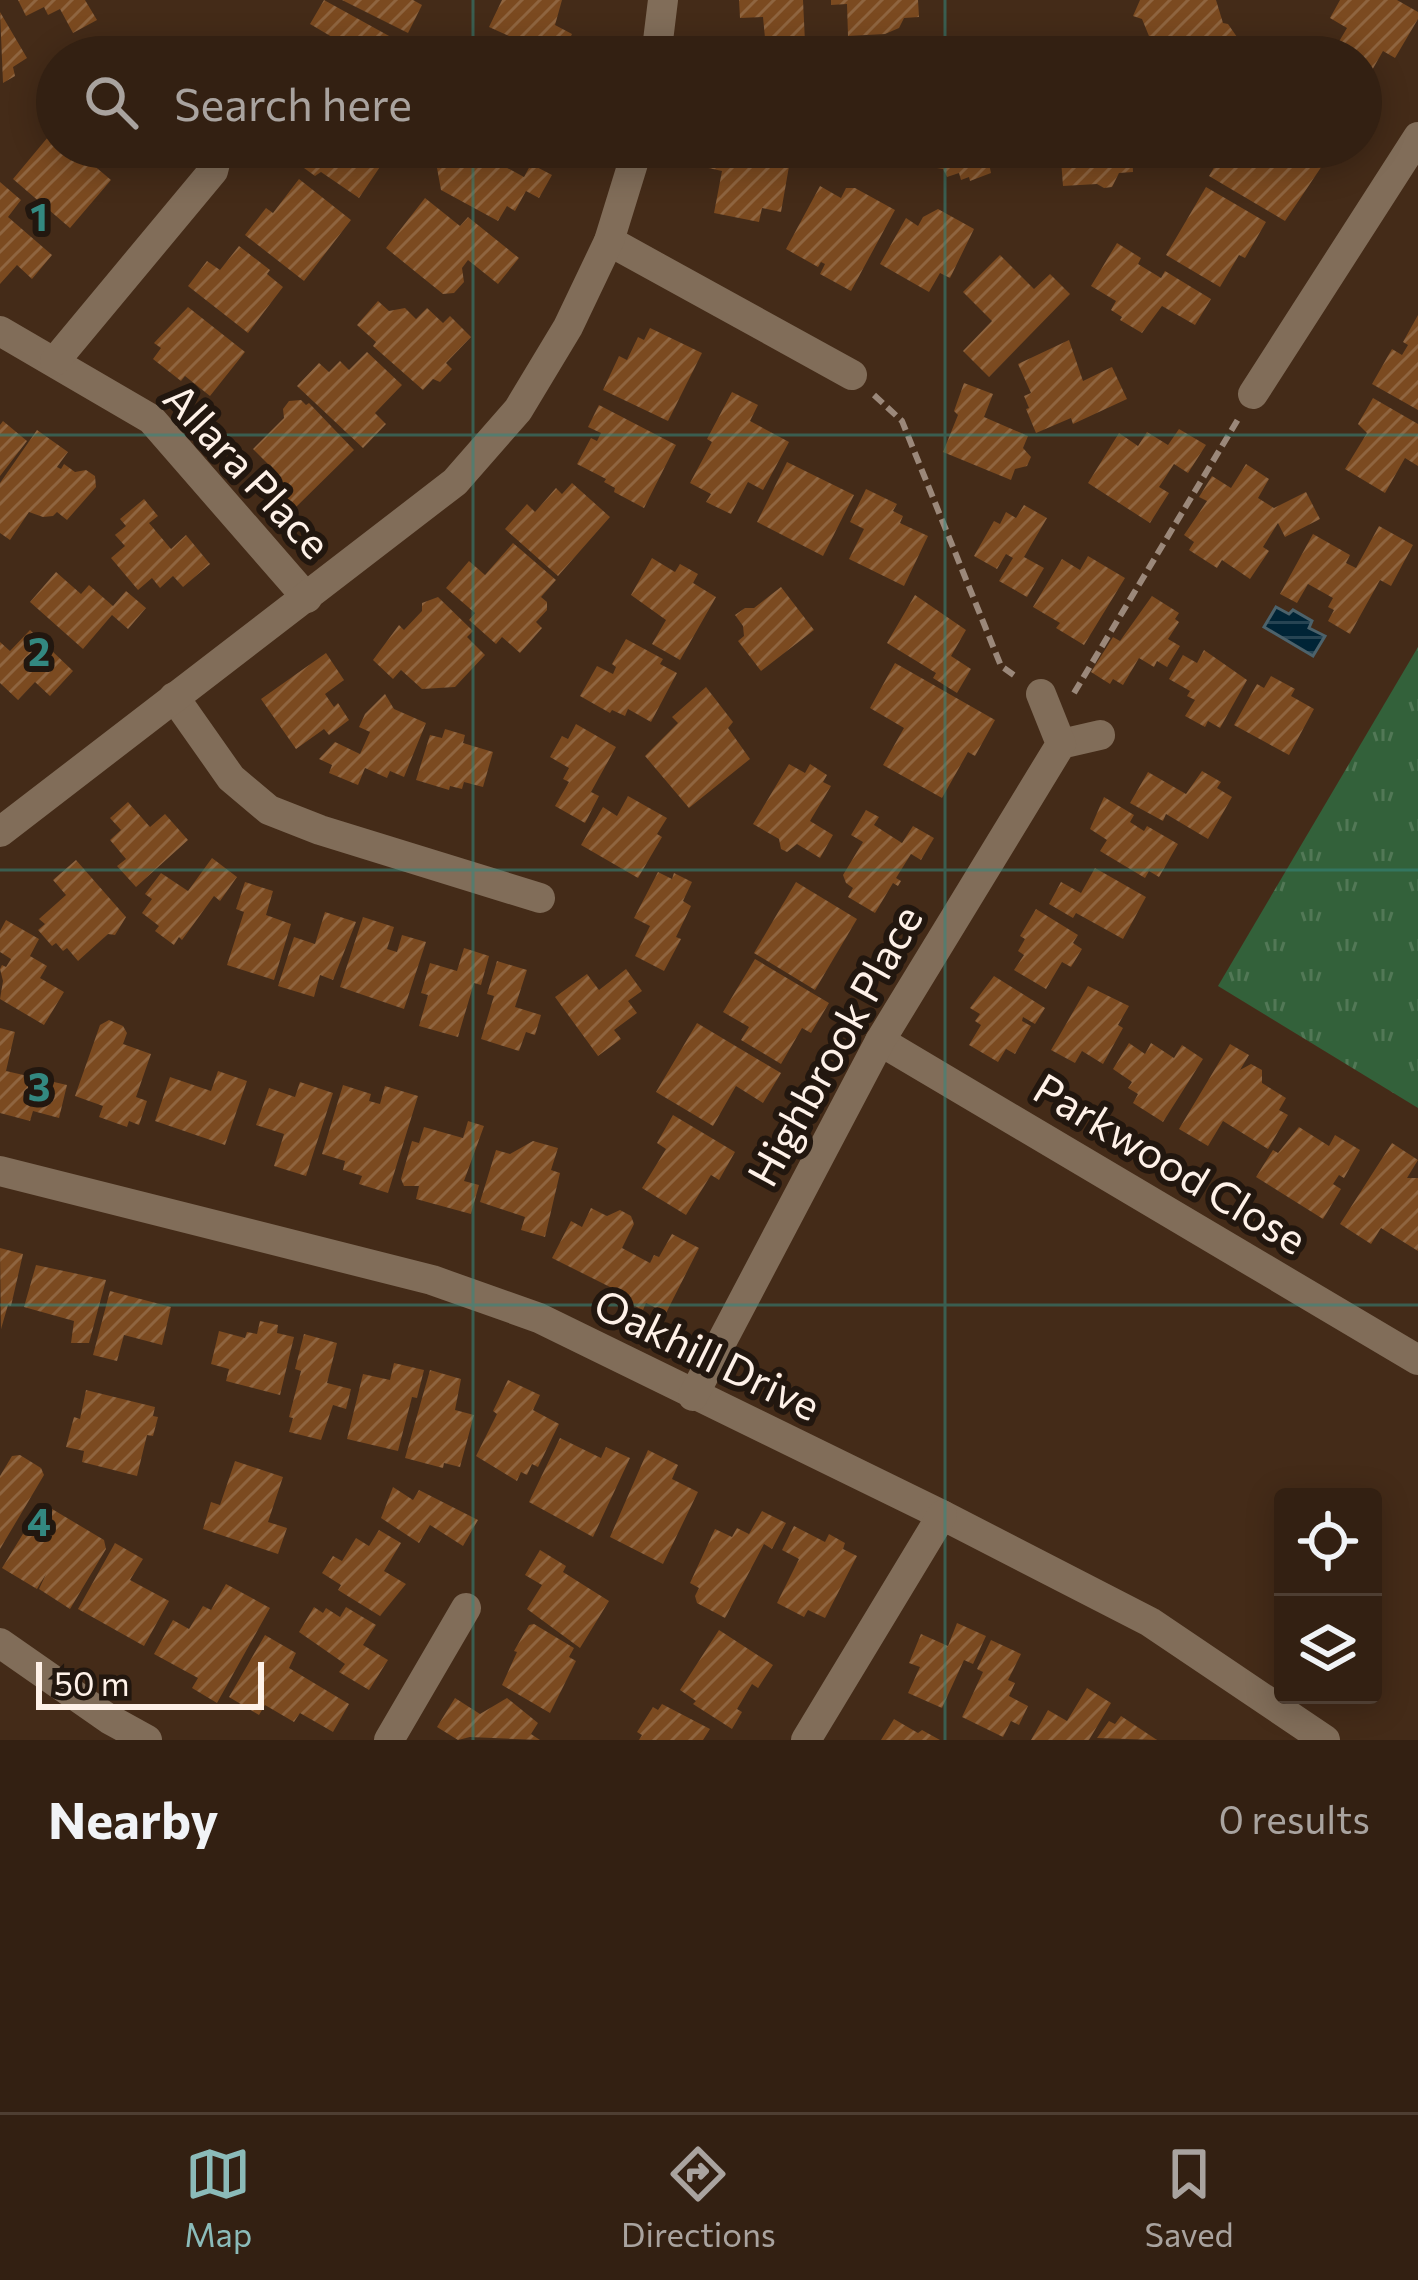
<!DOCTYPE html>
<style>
body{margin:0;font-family:Commissioner,sans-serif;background:#3b281b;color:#f1f3f6}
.controls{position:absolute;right:36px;bottom:36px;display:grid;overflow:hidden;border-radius:12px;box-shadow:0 6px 30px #0003}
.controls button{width:108px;height:108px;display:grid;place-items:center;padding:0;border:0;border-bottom:3px solid #4e3e32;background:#332012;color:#f1f3f6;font:60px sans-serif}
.scale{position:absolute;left:36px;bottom:30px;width:228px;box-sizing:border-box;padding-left:12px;border:6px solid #fef1e8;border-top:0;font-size:33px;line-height:42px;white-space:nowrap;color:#fef1e8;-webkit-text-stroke:9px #22170f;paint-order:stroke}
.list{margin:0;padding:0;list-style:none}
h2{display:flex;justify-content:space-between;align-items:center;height:156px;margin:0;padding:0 48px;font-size:51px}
h2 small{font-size:39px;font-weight:400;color:#a9a39f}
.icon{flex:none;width:66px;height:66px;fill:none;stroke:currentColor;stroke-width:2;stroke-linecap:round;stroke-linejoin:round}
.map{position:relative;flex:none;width:1418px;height:1740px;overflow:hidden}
.search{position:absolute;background:#332012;box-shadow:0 6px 30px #0003;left:36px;right:36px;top:36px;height:132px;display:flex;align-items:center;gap:30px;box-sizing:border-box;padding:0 42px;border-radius:66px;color:#a9a39f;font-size:45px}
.sheet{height:372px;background:#332012}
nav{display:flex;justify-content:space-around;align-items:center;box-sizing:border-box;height:168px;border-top:3px solid #4e3e32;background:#332012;font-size:33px;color:#a9a39f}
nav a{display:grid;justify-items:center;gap:6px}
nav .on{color:#8bbbb9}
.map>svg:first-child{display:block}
</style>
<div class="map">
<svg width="1418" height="1740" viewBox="0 0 1418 1740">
<defs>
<pattern id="grass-tufts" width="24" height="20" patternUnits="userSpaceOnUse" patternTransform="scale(3)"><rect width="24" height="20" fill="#33613a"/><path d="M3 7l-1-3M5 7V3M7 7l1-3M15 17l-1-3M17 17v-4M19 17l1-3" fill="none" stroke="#527856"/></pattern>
<pattern id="water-rules" width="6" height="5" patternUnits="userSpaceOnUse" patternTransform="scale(3)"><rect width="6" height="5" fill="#002436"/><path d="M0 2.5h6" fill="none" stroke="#264453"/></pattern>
<pattern id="building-hatch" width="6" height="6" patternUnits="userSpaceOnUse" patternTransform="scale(3)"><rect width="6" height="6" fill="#7b4a20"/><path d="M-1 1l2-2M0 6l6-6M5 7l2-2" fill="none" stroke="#8f6540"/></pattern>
</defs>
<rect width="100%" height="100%" fill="#442b18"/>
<path fill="url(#grass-tufts)" d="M1418,647V1108L1218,986Z"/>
<path fill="url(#water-rules)" stroke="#4c626b" stroke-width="3" d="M1276,607L1289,614L1293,610L1312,621L1309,628L1325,636L1313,656L1264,627Z"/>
<g fill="url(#building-hatch)">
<path d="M18,0H85L97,20L73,33L60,9L48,15L44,7L26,16Z"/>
<path d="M324,0L409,47L404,57H330L334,50L327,46L332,37L310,24Z"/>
<path d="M342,0H413L422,5L408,33Z"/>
<path d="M502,0H562L555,25L572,34L561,57H521L503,49L509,36L489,27Z"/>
<path d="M739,0H803L805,42L782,43V37L765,38L763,17L740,18Z"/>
<path d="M831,0H918L919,17L904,18L899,28L885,34L848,36L847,4L831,5Z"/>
<path d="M1140,0H1216L1223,23L1228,24L1237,37L1231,47L1206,57H1125L1123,52L1151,41L1142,19L1133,16Z"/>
<path d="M1340,0H1397L1418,12V19L1395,58L1383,51L1371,72L1361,67V57H1345L1334,50L1347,28L1330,18Z"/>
<path d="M0,12L27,58L13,67L15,76L3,83Z"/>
<path d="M836,39H862L863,57H836Z"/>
<path d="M53,131L57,134V147H72L111,180L70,228L13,179Z"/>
<path d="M302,147H383L390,152L359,198L321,172L315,176L293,160Z"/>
<path d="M449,147H490L494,149L489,158L524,177L531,164L552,175L539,198L526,191L515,211L507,206L498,221L441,190L437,168Z"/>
<path d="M526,147H567L557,165Z"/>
<path d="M707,147H751L791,155L781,212L762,208L759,222L714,213L722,171L704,167Z"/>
<path d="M922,147H988L995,166L990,168L991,173L970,181L969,177L961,180L959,173L947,177L943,169L925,166L920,153Z"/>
<path d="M1060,147H1132L1133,172L1119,173L1112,187L1104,188L1097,184L1063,186Z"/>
<path d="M1260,147H1304L1326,160L1285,221L1209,176L1224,151L1249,166Z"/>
<path d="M299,179L351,220L304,281L245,235L266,208L273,213Z"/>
<path d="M0,182L21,200L8,217L52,255L32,279L17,265L0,284Z"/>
<path d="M820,186L841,198L846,188H855L895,210L851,291L820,274L825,264L821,262L818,267L786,249Z"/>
<path d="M1206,187L1266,222L1245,258L1239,255L1220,287L1166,255Z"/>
<path d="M425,198L460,226L468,217L519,258L498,284L468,260L462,268L464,282L454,293L443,294L386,248Z"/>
<path d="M938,209L974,229L950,278L940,273L929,292L880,264L906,218L918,226L923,217Z"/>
<path d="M1117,243L1141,258L1138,264L1161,278L1165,271L1211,299L1195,325L1162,306L1142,333L1120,320L1122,317L1111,310L1116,301L1091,286Z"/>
<path d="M239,246L270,270L267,274L283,287L248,333L188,286L207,261L220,270Z"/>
<path d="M1000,255L1034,289L1050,274L1070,294L989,377L963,351L992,321L963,292Z"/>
<path d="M378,301L389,311L405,308L416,319L427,308L443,323L450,316L471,337L446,363L452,369L440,382L433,379L423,390L373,346L376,342L357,325Z"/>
<path d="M188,307L245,352L210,396L185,376L181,381L153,359L161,348L154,343Z"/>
<path d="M1418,315V410L1372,384L1392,349L1402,355L1408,345L1403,342Z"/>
<path d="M650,328L702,353L668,421L603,390L619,356L627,360L638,337L644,340Z"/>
<path d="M1069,340L1083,381L1112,367L1127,399L1073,424L1071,418L1036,433L1026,409L1029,408L1024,396L1031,393L1018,364Z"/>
<path d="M367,352L402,385L375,413L386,424L363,448L297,386L319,363L329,372L340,361L349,370Z"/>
<path d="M964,383L993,394L984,417L1028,436L1023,448L1031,457L1027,466L1015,469L1011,480L943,452L958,415L954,411Z"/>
<path d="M732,392L758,405L750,421L789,442L763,490L748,482L731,514L706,502L711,494L690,483L712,442L707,439Z"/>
<path d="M1373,398L1418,424V466L1405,458L1385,493L1345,469L1367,433L1358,424Z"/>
<path d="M301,400L306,405L309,403L354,450L296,507L270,480L278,474L253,449L284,418L283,409L289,401Z"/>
<path d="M599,405L676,445L644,508L614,492L615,488L604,482L606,479L577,464L591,438L597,441L601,433L588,427Z"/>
<path d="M3,421L27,441L0,476V425Z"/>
<path d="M1179,429L1206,445L1188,473L1174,464L1159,487L1169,493L1150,523L1088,483L1119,433L1138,446L1147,432L1168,445Z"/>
<path d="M37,430L68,452L57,467L61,469L64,464L75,472L86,470L95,476L96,487L67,520L57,512L53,516L43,517L29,512L10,540L0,533V483Z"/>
<path d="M787,462L854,495L823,556L757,522Z"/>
<path d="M1246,464L1269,479L1258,498L1274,508L1306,492L1320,519L1285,537L1278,523L1263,547L1269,551L1250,579L1222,560L1217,568L1189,550L1194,542L1184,535L1207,501L1199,497L1212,476L1231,488Z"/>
<path d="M572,483L610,517L558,576L505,529L527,504L535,512L556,488L562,494Z"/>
<path d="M866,489L897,504L893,511L903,516L900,523L928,536L904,586L849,559L864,529L850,522Z"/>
<path d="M144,499L158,516L149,523L171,549L186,535L210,564L183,587L173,576L160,588L152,578L138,590L111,558L125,546L115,535L126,526L120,519Z"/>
<path d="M1024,505L1047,518L1024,557L1044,568L1027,597L999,581L1013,558L1006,554L997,569L974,556L994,521L1000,524L1006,512L1016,518Z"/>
<path d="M1379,526L1413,545L1391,586L1380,580L1350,634L1328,621L1334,610L1328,607L1333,598L1308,584L1297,603L1280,594L1313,534L1350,555L1346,563L1356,568Z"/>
<path d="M513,543L556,580L541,597L547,602V610L536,622L542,628L520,653L502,637L496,644L469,620L475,613L446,588L469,561L485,575Z"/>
<path d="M1088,556L1125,578L1084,645L1056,628L1060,623L1033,607L1062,559L1080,570Z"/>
<path d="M652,558L675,572L680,564L698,574L693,583L716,597L680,660L652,644L666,620L631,595Z"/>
<path d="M56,572L81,594L89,585L113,606L126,591L146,608L128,629L112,615L83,649L30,602Z"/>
<path d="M781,587L814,630L761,671L738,641L744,636L743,626L735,615L745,608H754Z"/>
<path d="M915,595L966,630L951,656L971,669L957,693L933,678L936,673L887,643Z"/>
<path d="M1152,596L1179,613L1175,619L1179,622L1168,639L1180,646L1167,667L1157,661L1154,667L1139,658L1123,685L1113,679L1110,684L1091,672L1113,637L1120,641Z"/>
<path d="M438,597L473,631L467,637L485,655L455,687L422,689L401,670L393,679L373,660L399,625L404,630L422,611V603Z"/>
<path d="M30,630L73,671L50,696L35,682L18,700L0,683V642L10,651Z"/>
<path d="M626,639L663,659L660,664L677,673L651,722L628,709L625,716L612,710L610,713L580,696L597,666L613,674L616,667L612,664Z"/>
<path d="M1204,650L1247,680L1220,728L1208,721L1205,727L1185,716L1195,700L1187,696L1190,691L1169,679L1183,655L1197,663Z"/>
<path d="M326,653L344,680L325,694L334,707L338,703L349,720L329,735L324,729L296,749L261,699Z"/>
<path d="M895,663L995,720L975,756L968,752L942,798L883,765L904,728L870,708Z"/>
<path d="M1271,676L1295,689L1291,696L1314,709L1289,755L1234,725L1257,684L1264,688Z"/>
<path d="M706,687L733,722L728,728L750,759L689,808L645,756L678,723L672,717Z"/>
<path d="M385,694L394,709L426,723L404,777L390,771L387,778L365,768L358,785L329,773L332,765L319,759L335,742L360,754L370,732L359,727L365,714Z"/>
<path d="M576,724L616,747L591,792L599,796L585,823L555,806L569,782L563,779L569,768L550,757L562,736L568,739Z"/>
<path d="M445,729L465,735L463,743L493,752L483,787L464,782L462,789L450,786L449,790L416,780L430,735L442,738Z"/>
<path d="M789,764L805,773L810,764L827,775L823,782L831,786L810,821L833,835L820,858L797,844L787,852L781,849L779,839L753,824Z"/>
<path d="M1202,771L1221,782L1217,788L1232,797L1208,839L1166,814L1163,821L1130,803L1148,772L1186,794Z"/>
<path d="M628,796L667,818L657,834L662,837L638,878L581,845L603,807L617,816Z"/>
<path d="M1104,797L1134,815L1130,822L1144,831L1147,826L1178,844L1159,877L1149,871L1145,878L1100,851L1107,840L1090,829Z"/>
<path d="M128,802L150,827L165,814L188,840L136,887L117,866L126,859L110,840L121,830L110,818Z"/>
<path d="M866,810L879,817L874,825L902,843L913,826L934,838L921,860L911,854L896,878L901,881L898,886L893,883L875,913L848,897L853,888L846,883L843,875L863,842L851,835Z"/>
<path d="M212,858L237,877L220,901L214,896L182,940L179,937L174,945L155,931L159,926L142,913L152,899L145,894L161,873L188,891Z"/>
<path d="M76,860L126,917L115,935L108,934L78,961L67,948L63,951L56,943L52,946L38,930L45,924L39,919L66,895L53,880Z"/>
<path d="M1095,868L1146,897L1123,939L1076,913L1073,918L1049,904L1061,882L1081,893Z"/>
<path d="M658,872L672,879L674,873L692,882L683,901L691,906L676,937L681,939L664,971L635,956L650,926L634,918Z"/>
<path d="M245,882L273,891L266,915L291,924L274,980L227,965L244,912L236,909Z"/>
<path d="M796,882L857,919L815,990L754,953Z"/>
<path d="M1036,909L1078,935L1073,943L1082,949L1071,967L1062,962L1046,989L1014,970L1024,955L1018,951L1025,939L1020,936Z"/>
<path d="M325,912L356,922L333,980L320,975L314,997L278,986L294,937L315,944Z"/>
<path d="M363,917L394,927L387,949L397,952L402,935L426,942L404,1009L340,987Z"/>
<path d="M6,920L39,939L30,956L47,966L40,978L64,992L44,1025L0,999L3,981L0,969L2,965L6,967L11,959L0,952V931Z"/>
<path d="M464,948L489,956L481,985L474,983L458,1037L419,1026L428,995L421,993L430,963L457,971Z"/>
<path d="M755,959L829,1003L811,1033L802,1028L781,1064L741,1040L749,1027L723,1012Z"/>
<path d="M497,961L527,970L515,1007L541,1015L535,1035L526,1032L519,1051L481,1039L494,996L487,994Z"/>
<path d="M626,969L642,991L628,1001L637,1013L614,1030L621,1039L598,1056L555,997L587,974L599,990Z"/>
<path d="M994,976L1045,1008L1035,1024L1023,1017L1022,1021L1031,1026L1015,1054L1006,1049L998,1062L969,1045L981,1025L975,1021L980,1014L970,1008Z"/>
<path d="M1088,986L1129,1006L1118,1025L1123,1028L1103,1064L1082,1051L1075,1063L1051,1050Z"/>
<path d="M109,1020L123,1026L127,1033L123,1044L151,1054L136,1097L147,1101L139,1125L129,1121L127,1127L99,1117L103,1106L75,1096L100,1025Z"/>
<path d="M697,1023L781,1073L763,1103L736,1086L713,1126L656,1092Z"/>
<path d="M0,1028L15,1032L6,1071L67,1085L59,1118L33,1111L30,1121L0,1113Z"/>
<path d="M1129,1043L1145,1054L1151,1043L1174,1058L1182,1045L1203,1059L1163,1122L1133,1103L1138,1094L1128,1088L1132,1082L1113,1069Z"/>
<path d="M1230,1044L1249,1055L1240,1070L1251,1064L1262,1070V1083L1286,1098L1279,1110L1288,1115L1268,1149L1223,1121L1208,1146L1179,1129Z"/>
<path d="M218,1071L247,1081L225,1145L155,1121L170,1077L211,1091Z"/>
<path d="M300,1082L333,1093L306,1176L274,1166L284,1134L256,1125L269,1088L295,1097Z"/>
<path d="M343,1085L371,1094L369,1101L380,1104L385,1086L418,1096L388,1193L359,1184L362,1176L343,1170L345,1161L322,1154Z"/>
<path d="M673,1115L735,1152L719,1180L711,1175L686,1215L642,1188L666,1149L657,1143Z"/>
<path d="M468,1121L484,1126L464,1181L479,1185L471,1214L416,1199L419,1186H404L401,1179L412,1141L419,1143L424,1127L463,1138Z"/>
<path d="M1299,1127L1329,1146L1335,1135L1360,1150L1344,1178L1339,1175L1333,1184L1341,1189L1323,1219L1256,1177L1273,1150L1278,1153Z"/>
<path d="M533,1141L558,1148L551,1170L560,1173L545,1237L521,1230L525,1217L480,1202L496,1150L510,1154Z"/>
<path d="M1392,1143L1418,1160L1407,1178H1418V1251L1381,1228L1371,1244L1340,1224Z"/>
<path d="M591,1208L607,1216L620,1210L631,1216L634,1224L622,1248L650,1263L654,1255L659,1257L672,1234L699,1248L666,1313L646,1303L643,1310L615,1296L618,1291L552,1258L571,1221L582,1227Z"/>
<path d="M0,1248L23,1254L11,1306L8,1305L1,1329Z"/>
<path d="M36,1265L106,1280L89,1343H71L74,1321L24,1307Z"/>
<path d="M110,1291L171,1307L162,1345L124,1335L117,1361L93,1355Z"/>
<path d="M260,1321L278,1325L277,1333L294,1337L280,1395L226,1381L229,1369L211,1364L219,1331L245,1338L247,1332L257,1334Z"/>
<path d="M304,1334L337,1343L327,1383L351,1389L346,1409L333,1405L321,1440L289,1432L293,1418L289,1417L301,1371L295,1369Z"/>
<path d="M394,1363L424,1370L417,1398L412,1397L398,1451L347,1439L363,1374L390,1380Z"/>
<path d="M430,1370L461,1379L455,1410L474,1415L460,1467L444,1463L443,1468L405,1458Z"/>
<path d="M508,1380L540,1395L533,1410L559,1424L538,1467L532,1464L527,1475L521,1472L517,1481L476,1456L497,1414L493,1411Z"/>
<path d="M86,1390L155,1407L153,1416L158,1417L153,1436L147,1435L137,1476L82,1462L84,1451L66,1447L74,1417L80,1419Z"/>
<path d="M560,1438L601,1458L606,1447L630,1458L593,1537L529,1502Z"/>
<path d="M648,1450L678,1465L672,1479L698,1492L663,1564L610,1537Z"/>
<path d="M20,1455L41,1468L44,1475L0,1549V1476L12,1456Z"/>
<path d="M235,1461L283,1477L268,1522L287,1528L278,1554L203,1529L211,1502L220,1505Z"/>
<path d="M393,1487L413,1500L419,1490L478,1520L463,1546L430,1525L419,1543L381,1518Z"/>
<path d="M42,1503L104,1540L106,1549L70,1609L39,1589L46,1574L37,1589L2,1568Z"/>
<path d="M762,1511L786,1523L772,1549L764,1544L725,1618L697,1603L695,1596L699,1588L690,1583L715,1529L732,1537L737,1528L749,1534Z"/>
<path d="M794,1526L825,1542L829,1534L845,1543L843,1549L857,1556L825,1618L808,1610L804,1617L777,1603L799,1559L782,1550Z"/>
<path d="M379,1530L401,1543L384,1571L406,1584L380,1616L338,1590L341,1585L322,1573L333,1556L342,1561L356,1538L369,1546Z"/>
<path d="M115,1543L143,1559L130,1580L169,1601L144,1646L78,1609Z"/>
<path d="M540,1550L566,1566L563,1572L609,1601L580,1648L527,1609L542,1585L525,1575Z"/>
<path d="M226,1584L270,1608L217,1703L192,1688L198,1678L154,1654L173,1620L189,1629L203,1606L211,1610Z"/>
<path d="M314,1607L323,1613L326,1608L340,1617L346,1607L376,1625L363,1645L388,1660L369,1690L339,1672L345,1664L299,1632Z"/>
<path d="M957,1623L986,1636L973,1664L964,1660L942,1708L908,1693L920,1667L909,1663L921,1634L948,1646Z"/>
<path d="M534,1624L574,1648L569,1657L576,1661L550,1713L502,1685L517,1652L514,1651L529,1625Z"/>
<path d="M719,1630L773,1665L758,1688L752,1684L737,1709L742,1712L732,1729L693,1704L696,1701L680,1690Z"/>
<path d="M265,1635L296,1653L289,1668L349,1704L333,1732L300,1713L294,1722L265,1705L259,1715L229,1697Z"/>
<path d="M991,1640L1021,1654L1008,1680L1015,1683L1009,1696L1028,1706L1019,1725L1011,1721L1003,1737L962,1717L983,1672L977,1669Z"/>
<path d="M1087,1688L1111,1703L1089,1740H1031L1048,1710L1067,1721Z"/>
<path d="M455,1698L480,1714L507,1698L538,1723L531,1734L540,1740L470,1737L458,1740L437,1727Z"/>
<path d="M662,1704L710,1729L703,1740H639L642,1735L637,1732L653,1707L658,1710Z"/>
<path d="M1121,1716L1157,1740L1097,1738L1109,1721L1115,1724Z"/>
<path d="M894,1719L918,1733L922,1730L940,1740H881Z"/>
</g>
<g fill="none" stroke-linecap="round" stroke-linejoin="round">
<g stroke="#9b887a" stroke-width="6" stroke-dasharray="12 6" stroke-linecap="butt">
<path d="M874,395L902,421L1001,666L1018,678"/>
<path d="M1074,693L1240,416"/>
</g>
<g stroke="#816d59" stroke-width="30">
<path d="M656,57L663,0"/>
<path d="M609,241L852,375"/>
<path d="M0,331L151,419L307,598"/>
<path d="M55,361L213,171L219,147"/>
<path d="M1253,394L1418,137"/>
<path d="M174,697L231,778L269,810L320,830L540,898"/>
<path d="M1061,744L1100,735"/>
<path d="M0,832L455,482L518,410L568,327L609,241L638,147"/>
<path d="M880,1041L1418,1360"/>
<path d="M0,1171L432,1280L539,1318L942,1515L1150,1622L1325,1740"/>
<path d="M693,1396L880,1041L1061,744L1041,694"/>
<path d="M0,1643L109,1719L147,1740"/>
<path d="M389,1740L466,1608"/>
<path d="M806,1740L942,1515"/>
</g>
</g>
<path fill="none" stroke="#338880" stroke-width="3" stroke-opacity="0.55" d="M473,0V57M945,0V57M473,147V1740M945,147V1740M0,435H1418M0,870H1418M0,1305H1418"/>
<g text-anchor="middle" stroke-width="12" stroke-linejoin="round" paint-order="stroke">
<g font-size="42" fill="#fef1e8" stroke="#22170f">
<text transform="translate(247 471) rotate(47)" y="15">Allara Place</text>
<text transform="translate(835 1046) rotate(-61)" y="15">Highbrook Place</text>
<text transform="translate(1170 1164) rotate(31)" y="15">Parkwood Close</text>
<text transform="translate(707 1355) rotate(26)" y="15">Oakhill Drive</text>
</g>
</g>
<g font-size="39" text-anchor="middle" font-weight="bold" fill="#338880" stroke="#22170f" stroke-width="12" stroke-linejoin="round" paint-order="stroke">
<text x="39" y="231">1</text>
<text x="39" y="666">2</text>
<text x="39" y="1101">3</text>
<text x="39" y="1536">4</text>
</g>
</svg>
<div class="controls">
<button><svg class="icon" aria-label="locate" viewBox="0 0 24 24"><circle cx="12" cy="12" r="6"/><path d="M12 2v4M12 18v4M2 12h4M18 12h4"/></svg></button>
<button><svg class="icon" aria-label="layers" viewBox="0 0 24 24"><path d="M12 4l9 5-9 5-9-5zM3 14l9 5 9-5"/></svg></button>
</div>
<div class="scale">50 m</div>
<div class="search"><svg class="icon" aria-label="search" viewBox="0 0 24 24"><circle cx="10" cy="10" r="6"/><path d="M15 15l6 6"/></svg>Search here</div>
</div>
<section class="sheet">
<h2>Nearby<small>0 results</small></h2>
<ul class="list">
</ul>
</section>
<nav>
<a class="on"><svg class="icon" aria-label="map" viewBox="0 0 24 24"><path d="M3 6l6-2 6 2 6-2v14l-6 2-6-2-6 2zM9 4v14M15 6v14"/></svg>Map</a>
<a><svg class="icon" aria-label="directions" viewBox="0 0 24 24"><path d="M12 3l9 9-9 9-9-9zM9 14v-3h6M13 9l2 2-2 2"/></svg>Directions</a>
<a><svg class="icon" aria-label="saved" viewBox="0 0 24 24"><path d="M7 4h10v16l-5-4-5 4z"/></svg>Saved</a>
</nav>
